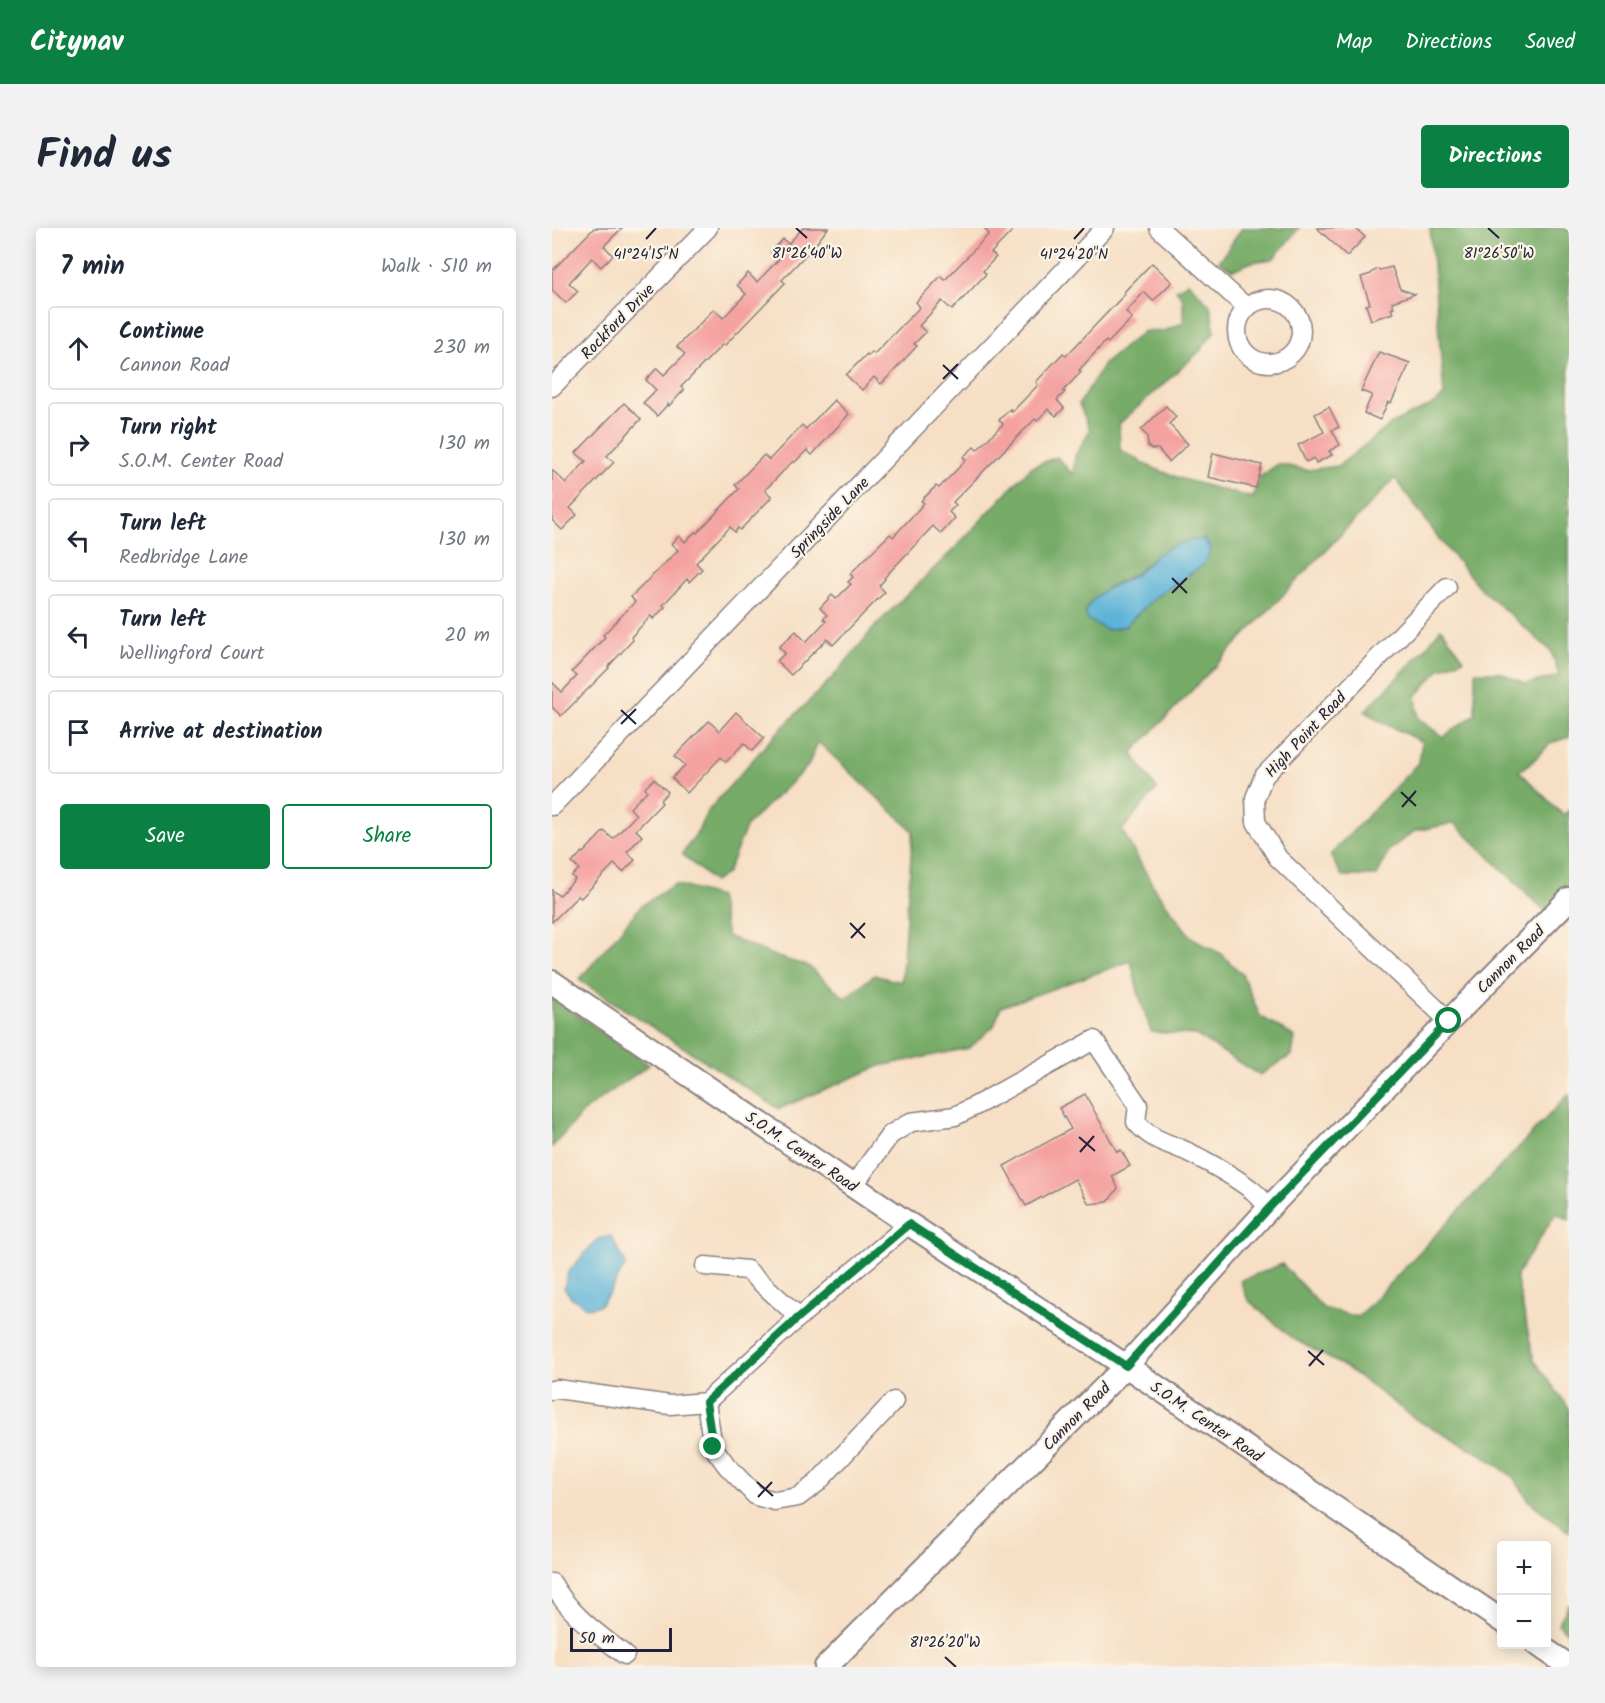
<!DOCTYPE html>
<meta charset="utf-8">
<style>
body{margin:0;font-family:Kalam,sans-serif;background:#f2f2f3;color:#1f2937}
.controls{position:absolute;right:18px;bottom:18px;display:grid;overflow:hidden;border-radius:6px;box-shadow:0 3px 15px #0003}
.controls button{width:54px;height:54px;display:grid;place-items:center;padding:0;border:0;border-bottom:2px solid #e0e1e3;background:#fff;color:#1f2937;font:30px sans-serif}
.scale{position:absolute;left:18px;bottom:15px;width:102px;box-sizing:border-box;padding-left:6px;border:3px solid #22223b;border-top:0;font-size:16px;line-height:21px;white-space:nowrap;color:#22223b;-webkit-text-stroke:4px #fcf5e5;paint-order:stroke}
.stop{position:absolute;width:18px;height:18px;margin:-14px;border:4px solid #0b8043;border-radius:50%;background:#fff}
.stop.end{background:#0b8043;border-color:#fff;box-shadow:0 2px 6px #0008}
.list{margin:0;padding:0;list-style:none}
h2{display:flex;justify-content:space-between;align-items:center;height:78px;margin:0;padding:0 24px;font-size:26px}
h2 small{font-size:20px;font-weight:400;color:#747a83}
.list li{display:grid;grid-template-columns:39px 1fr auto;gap:18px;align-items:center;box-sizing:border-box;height:84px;margin:0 12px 12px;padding:0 12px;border:2px solid #e0e1e3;border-radius:6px}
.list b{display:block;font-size:22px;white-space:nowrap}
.list p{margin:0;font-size:20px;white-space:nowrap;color:#747a83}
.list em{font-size:20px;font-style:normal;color:#747a83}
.actions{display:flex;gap:12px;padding:18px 24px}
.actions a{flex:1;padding:14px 0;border:2px solid #0b8043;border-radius:6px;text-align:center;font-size:21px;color:#0b8043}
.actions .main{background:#0b8043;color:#fff}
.icon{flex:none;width:33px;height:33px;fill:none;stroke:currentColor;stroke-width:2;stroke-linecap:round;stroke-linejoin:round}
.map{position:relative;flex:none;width:1017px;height:1439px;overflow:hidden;border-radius:6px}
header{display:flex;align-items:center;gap:36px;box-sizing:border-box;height:84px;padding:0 30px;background:#0b8043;color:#fff}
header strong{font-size:28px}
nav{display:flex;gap:33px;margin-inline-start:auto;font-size:21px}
.intro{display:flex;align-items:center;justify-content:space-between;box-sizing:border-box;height:144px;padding:0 36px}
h1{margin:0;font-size:42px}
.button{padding:15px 27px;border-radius:6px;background:#0b8043;color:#fff;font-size:21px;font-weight:700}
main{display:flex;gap:36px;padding:0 36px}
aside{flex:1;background:#fff;border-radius:6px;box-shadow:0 3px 15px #0003}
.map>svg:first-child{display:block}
</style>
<header>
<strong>Citynav</strong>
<nav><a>Map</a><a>Directions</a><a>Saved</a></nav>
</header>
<div class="intro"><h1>Find us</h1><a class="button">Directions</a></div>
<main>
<aside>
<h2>7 min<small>Walk · 510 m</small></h2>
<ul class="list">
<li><svg class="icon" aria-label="ahead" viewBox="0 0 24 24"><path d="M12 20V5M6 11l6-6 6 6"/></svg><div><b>Continue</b><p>Cannon Road</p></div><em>230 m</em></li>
<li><svg class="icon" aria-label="right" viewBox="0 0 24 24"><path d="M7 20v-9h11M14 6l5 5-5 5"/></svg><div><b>Turn right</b><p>S.O.M. Center Road</p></div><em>130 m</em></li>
<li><svg class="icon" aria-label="left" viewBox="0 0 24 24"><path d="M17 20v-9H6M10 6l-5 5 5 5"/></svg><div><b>Turn left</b><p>Redbridge Lane</p></div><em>130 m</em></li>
<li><svg class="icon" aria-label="left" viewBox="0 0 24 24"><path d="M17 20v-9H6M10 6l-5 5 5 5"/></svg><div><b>Turn left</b><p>Wellingford Court</p></div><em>20 m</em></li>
<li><svg class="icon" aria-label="arrive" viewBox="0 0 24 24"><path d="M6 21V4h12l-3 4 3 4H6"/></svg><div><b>Arrive at destination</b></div></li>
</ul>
<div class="actions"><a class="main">Save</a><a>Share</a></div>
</aside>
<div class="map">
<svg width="1017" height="1439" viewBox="0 0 1017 1439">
<rect width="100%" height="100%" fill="#fcf5e5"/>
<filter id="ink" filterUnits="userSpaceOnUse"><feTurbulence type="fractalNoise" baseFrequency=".0167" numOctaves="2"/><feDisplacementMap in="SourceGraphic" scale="12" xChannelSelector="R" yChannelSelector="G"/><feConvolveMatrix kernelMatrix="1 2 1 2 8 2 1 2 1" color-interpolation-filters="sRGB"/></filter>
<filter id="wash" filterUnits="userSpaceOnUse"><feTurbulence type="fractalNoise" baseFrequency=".008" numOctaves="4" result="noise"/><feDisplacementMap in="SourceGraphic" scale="24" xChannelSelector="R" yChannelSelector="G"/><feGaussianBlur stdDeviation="1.35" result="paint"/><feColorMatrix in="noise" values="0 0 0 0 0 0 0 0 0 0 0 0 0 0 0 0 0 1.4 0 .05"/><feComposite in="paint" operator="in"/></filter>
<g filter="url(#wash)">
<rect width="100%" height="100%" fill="#f6dfc5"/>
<g fill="#77ab67" stroke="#4c6651" stroke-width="1.5" fill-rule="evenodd">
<path d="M690,0H747L721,31L700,34L681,42L667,34Z"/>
<path d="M878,0H1017V509L999,515L980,534L967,543L1011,587L1017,582V671L999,689L902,595L863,603L837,622L825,648H790L778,627L867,534L870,514L824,491L813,483L873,421L889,400L912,431L888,441L864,468L866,490L891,509L923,486V444H947L975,456L1007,448L999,423L927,359L888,312L843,250L580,525L605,561L570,602L603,661L639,709L669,726L690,746L708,788L743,809L740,827L707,847L644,807L599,804L586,764L579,733L449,779L442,798L417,820L328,838L227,881L27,752L89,678L123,656L167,669L175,708L225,729L256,738L293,770L322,747L349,754L361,603L266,514L256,538L195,597L175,645L162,654L130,626L145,605L155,584L220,510L281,449L326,395L399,324L479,239L505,229L521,247L523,228L538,202L527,176L552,136L577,115L592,103H611L631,95V71L624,62L636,54L658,77L663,103L647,124L567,196L568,222L599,239L630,251L701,270L706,250L726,236L755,242L786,238L841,195L884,175L892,167ZM608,325L651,337L602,370L573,398L555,402L554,360L583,346Z"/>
<path d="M0,769L97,837L33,882L0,919Z"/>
<path d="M1017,866V992L1004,985L964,1048L982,1132L1017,1180V1304L978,1274L961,1249L931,1227L865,1192L795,1140L740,1110L696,1072L688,1053L730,1036L771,1080L806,1089Z"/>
<path d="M1017,1376V1406L1006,1396Z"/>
</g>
<g fill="#5bb4d8" stroke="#3e6b8a" stroke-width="1.5">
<path d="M652,311L659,322L651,337L602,370L573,398L555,402L536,392L533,384C544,360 564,359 584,346C593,340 599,331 608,325C622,316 636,312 652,311Z"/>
<path d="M59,1008L74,1036L57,1065L48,1077L36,1080L20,1070L12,1060L16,1044L46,1011Z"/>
</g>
<g id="blocks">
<g fill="#f4a2a0">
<path d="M42,0H70L52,18L61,27L49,39L40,30L17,55L26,63L14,75L0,62V43Z"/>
<path d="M251,0H276L263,17L230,52L233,55L173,117L171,116L129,159L132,162L117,178L116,176L105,188L91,175L104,162L94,152L105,140L112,147L133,126L125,119L162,81L171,90L194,66L185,57L196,45L205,54L227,31L219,24L231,11L236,16Z"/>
<path d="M432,0H463L439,25L444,29L431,43L434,46L400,82L390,73L367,98L374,104L362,116L365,118L341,144L329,156L322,149L310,162L294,147L315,126L316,128L320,124L322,126L368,79L364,74L389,48L393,52L437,6Z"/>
<path d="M765,0H803L813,9L795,28Z"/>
<path d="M600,35L620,54L601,73L592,64L574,84L580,90L556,115L554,113L527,142L529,144L511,163L513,164L505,172L512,180L504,188L496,181L485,193L483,191L401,274L404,277L397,284L403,290L389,306L381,298L332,350L333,351L327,358L333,364L317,380L281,417L275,411L239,447L225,433L233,425L227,419L244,403L254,414L274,393L271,391L275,387L268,380L280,367L284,371L299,356L296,354L301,349L298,346L338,306L341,309L365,283L372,275L369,273L384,258L387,260L414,232L411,229L422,219L425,222L451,196L447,192L458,181L460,184L486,157L484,154L511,125L514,128L573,66L572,64Z"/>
<path d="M840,39L848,61L863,66L840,74L842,80L839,81L841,85L819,92L814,77L818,76L809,49L819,46L820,44L826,41L828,42Z"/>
<path d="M827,124L858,135L839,175L836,174L828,192L812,185L820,167L809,163Z"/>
<path d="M282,172L297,186L260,227L255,222L242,235L241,233L213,262L220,269L188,302L186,300L183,304L178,299L159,319L144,335L150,341L137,354L135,351L111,377L113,379L101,391L99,388L79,409L81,412L56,439L57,440L9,488L0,479V454L10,464L25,448L20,444L53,409L51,407L83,374L79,369L126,322L119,316L127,308L133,314L143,304L145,305L187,261L183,257L212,227L217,232L250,197L254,201Z"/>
<path d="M72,175L89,191L55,228L62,234L18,280L25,287L10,302L0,292V242L14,255L34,233L24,225Z"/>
<path d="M614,178L624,189L617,196L636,216L617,234L606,221H599L596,218L595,208L589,202Z"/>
<path d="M777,179L787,199L780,202L788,217L777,223L780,227L764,235L762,230L754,234L746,217L772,204L763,186Z"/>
<path d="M661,225L710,237L704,260L656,249Z"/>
<path d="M184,484L212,510L200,523L192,515L174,534L169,529L135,565L120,550L133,537L123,528L157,493L167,503Z"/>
<path d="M102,551L116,564L108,572L110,575L84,602L90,608L75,624L83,632L71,644L62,636L29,670L26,668L0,694V662L7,668L23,651L20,648L27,641L20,635L30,624L31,625L52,603L61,611L84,587L78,580L95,563L93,560Z"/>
<path d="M533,866L565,924L569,922L578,938L560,948L566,960L556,974L537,976L523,951L474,978L452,938L519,901L507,880Z"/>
</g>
</g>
</g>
<g filter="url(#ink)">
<use href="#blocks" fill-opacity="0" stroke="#8c8080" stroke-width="1.5"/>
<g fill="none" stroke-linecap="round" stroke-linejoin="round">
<defs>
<g id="minor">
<path d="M607,0L695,80"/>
<circle cx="717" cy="103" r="32"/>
<path d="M0,159L156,0"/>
<path d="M895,359L712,548L703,570L704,594L726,630L897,793"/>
<path d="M0,578L553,0"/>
<path d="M301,958L338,907L359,894L403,888L425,877L542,812L586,877L584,894C600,913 614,914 636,924C658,935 682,948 701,963C707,968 712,974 717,980"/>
<path d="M153,1038L195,1042L247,1089"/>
<path d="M0,1162L5,1161L118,1177L154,1174L247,1089L357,996"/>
<path d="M154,1174L161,1219L175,1238L204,1268L223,1273L246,1269L265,1255L342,1173"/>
<path d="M0,1355C18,1387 45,1405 73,1427"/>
</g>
<g id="major">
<path d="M0,754L357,996L574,1138L950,1393"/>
<path d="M985,1416L1017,1438"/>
<path d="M274,1439L574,1138L717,980L897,793L1017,671"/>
</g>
</defs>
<use href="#minor" stroke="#8c8080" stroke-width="21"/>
<use href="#major" stroke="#8c8080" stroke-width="26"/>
<use href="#minor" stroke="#fff" stroke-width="18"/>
<use href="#major" stroke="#fff" stroke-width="22"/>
</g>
</g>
<g fill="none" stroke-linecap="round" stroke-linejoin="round" filter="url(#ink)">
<path stroke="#0b8043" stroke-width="8" d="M161,1219L154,1174L247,1089L357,996L574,1138L717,980L897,793"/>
</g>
<path fill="none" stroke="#22223b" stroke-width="2" d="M244,0L255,10M936,0L947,10M94,11L104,0M522,11L532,0M391,137L406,151M391,151L406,136M620,350L635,365M620,365L635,350M69,482L84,496M69,496L84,481M849,564L864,578M850,579L864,563M298,695L313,710M299,710L313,695M527,909L543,923M528,924L542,908M756,1123L772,1137M757,1138L771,1122M205,1254L221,1268M206,1269L220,1254M393,1429L404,1439"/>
<g text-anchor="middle" stroke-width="4.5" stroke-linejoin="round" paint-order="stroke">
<g font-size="16" fill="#22223b" stroke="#fcf5e5">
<text transform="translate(65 93) rotate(-46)" y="6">Rockford Drive</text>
<text transform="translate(277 289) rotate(-46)" y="6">Springside Lane</text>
<text transform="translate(753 506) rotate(-47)" y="6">High Point Road</text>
<text transform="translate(958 731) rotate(-45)" y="6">Cannon Road</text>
<text transform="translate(250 923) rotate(34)" y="6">S.O.M. Center Road</text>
<text transform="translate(524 1188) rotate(-45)" y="6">Cannon Road</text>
<text transform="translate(655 1193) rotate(34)" y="6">S.O.M. Center Road</text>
</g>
</g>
<g font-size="15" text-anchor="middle" fill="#22223b" stroke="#fcf5e5" stroke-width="4.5" stroke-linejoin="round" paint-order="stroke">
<text x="255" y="30">81°26'40"W</text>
<text x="947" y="30">81°26'50"W</text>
<text x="94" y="31">41°24'15"N</text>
<text x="522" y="31">41°24'20"N</text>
<text x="393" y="1419">81°26'20"W</text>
</g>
</svg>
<div class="controls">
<button>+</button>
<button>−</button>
</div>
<div class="scale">50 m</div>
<div class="stop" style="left:897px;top:793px"></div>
<div class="stop end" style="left:161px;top:1219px"></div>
</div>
</main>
